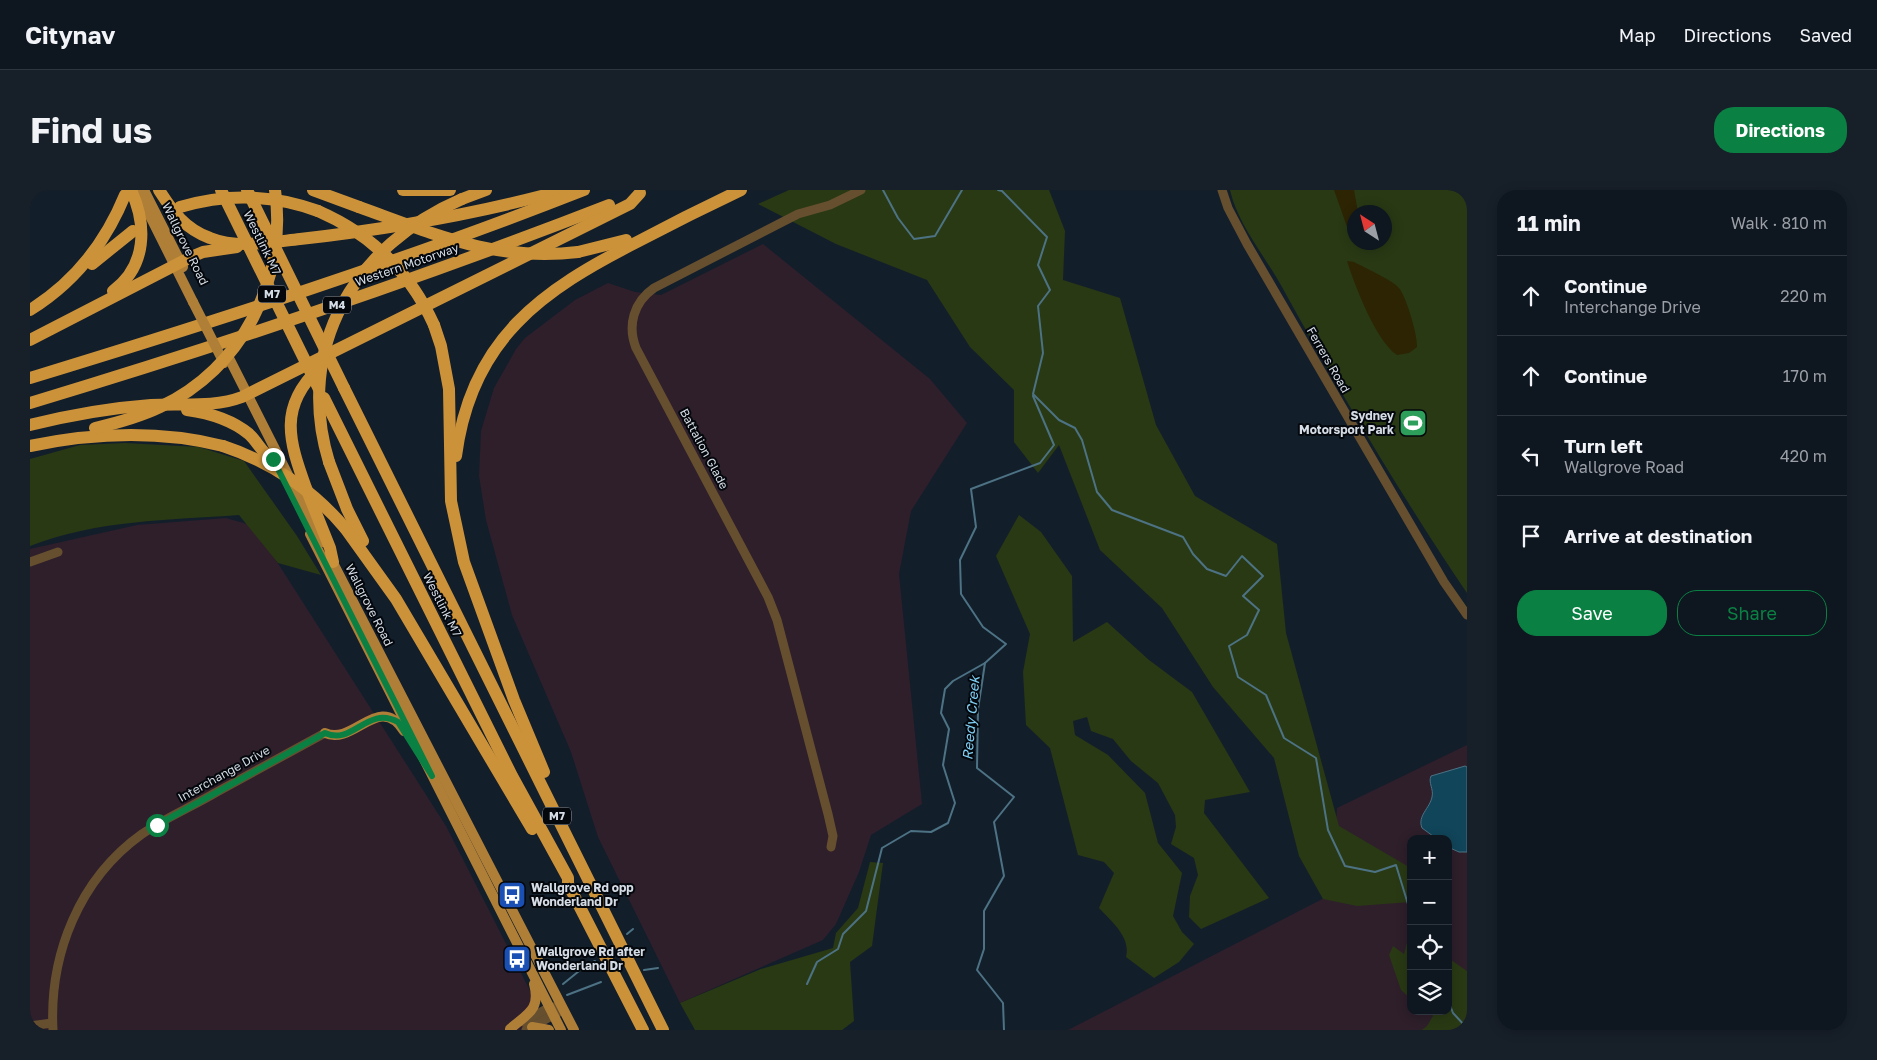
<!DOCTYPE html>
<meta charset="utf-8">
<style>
body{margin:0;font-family:"Golos Text",sans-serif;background:#171f29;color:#f1f3f6}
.controls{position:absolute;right:15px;bottom:15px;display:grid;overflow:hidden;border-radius:10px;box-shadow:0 2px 12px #0003}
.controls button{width:45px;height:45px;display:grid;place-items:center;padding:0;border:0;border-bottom:1px solid #2e353e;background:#0e1620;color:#f1f3f6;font:25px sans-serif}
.compass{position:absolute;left:1317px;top:15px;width:45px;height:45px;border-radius:50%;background:#0e1620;box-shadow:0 2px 12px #0003;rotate:324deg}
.stop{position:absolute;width:15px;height:15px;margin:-11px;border:4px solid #0b8043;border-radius:50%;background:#fff}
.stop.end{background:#0b8043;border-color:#fff;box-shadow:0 1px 5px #0008}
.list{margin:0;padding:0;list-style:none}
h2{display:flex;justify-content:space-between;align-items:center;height:65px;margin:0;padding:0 20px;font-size:21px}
h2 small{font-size:16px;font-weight:400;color:#9b9fa5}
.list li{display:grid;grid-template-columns:32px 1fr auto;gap:15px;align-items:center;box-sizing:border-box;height:80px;padding:0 20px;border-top:1px solid #2e353e}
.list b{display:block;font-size:19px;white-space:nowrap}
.list p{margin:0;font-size:16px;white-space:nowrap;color:#9b9fa5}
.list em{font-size:16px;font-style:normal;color:#9b9fa5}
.actions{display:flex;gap:10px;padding:15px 20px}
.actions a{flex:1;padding:11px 0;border:1px solid #0b8043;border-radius:20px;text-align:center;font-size:18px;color:#0b8043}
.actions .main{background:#0b8043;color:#fff}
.icon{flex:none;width:28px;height:28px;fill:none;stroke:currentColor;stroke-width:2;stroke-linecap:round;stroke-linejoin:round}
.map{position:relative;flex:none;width:1437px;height:840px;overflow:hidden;border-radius:20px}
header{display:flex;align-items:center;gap:30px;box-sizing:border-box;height:70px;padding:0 25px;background:#0e1620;border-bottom:1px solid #2e353e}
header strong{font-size:24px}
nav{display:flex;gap:28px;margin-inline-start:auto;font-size:18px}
.intro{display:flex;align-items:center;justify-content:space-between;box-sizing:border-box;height:120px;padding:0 30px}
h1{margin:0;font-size:35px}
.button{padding:12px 22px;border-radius:20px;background:#0b8043;color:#fff;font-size:18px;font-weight:700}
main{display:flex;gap:30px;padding:0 30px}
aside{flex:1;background:#0e1620;border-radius:20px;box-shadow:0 2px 12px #0003}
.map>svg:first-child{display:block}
</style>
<header>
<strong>Citynav</strong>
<nav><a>Map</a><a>Directions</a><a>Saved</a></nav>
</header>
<div class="intro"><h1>Find us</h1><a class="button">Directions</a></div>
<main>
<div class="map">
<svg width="1437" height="840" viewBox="0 0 1437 840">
<rect width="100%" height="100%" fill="#131e2b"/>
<g fill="#2e1f2b" fill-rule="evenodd">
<path d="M733,54L900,189L937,233L881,321L869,384L892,614L841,645L829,682L806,734L793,750L650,813L568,647L541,562L482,425L456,330L449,286L451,241L464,198L486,159L495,148L545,110L578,93L605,102L631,105Z"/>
<path d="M196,328L224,336L416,636L520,840H0V359L107,335Z"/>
<path d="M1437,555V840H1038L1302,704L1307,618ZM1381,649H1418V821H1381Z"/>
</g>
<g fill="#293914" fill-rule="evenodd">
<path d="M759,0H1019L1035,41L1033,90L1090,108L1126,235L1165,306L1247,354L1256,443L1309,636L1379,677L1381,712L1327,716L1293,709L1269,666L1244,568L1183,497L1132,418L1070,360L1029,255L1008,283L984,252V200L940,157L897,90L806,54L728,14Z"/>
<path d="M1200,0H1437V403C1370,304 1310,202 1252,97C1235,66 1208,35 1200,0ZM1324,22H1354V52H1324Z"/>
<path d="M95,253L169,257L214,271L267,346L291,385L248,373L209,325C139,330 66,330 0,356V269L50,255Z"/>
<path d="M989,325L1011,342L1042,386L1043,452L1077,432L1119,470L1162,502L1220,602L1175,610L1174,623L1239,708L1171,739L1159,727L1160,706L1168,685L1164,668L1141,654L1146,637L1145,625L1128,593L1101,571L1083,549L1061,541L1057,527L1043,531L1045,545L1078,565L1115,603L1128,653L1152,683L1143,726L1152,742L1164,754L1149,772L1124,788L1096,767C1101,747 1082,732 1069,718L1084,683L1074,672L1048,665L1020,558L996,535L993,482L1000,444L966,366Z"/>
<path d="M840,672L853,673L842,756L820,772L824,831L812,840H665L650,813L731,779L803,758L806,743L828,718Z"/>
<path d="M1381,737V809L1371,800L1359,765L1363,756L1374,764Z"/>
<path d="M1418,763L1421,770L1437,781V840H1392L1397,836L1403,826L1399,821H1418Z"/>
</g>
<g fill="#2c2403">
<path d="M1304,0H1324L1328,22H1324V51H1322Z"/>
<path d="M1317,71L1324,72C1335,78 1361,89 1369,98C1376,106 1388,146 1387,157L1379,163L1367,165C1346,151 1325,96 1317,71Z"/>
</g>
<path fill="#11455a" stroke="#4c7284" d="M1435,576L1437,577V662H1429L1418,657V649H1407L1392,638C1387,626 1400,618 1402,607C1404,599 1398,593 1401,586Z"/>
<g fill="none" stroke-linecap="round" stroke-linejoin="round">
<g stroke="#4c7284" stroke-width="2">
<path d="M853,0L868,28L884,49L905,46L932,0"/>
<path d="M968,0L972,1L1017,47L1008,75L1020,100L1008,116L1013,163L1003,204L1029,230L1045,238L1052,250L1067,302L1082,320L1153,347L1163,364L1177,379L1196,386L1212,366L1233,386L1213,406L1229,420L1217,445L1199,456L1208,487L1236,505L1254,548L1286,568L1298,640L1315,676L1345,682L1366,675L1381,724"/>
<path d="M597,744L603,739"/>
<path d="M614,780L628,778"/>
<path d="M533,794L554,777L565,771"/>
<path d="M777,794L787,772L808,759L813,744L836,721L852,658L881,641L901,642L918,633L925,613L913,575L919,539L911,523L915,499L923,491L955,473"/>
<path d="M537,805L571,792"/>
<path d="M1418,810L1423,823L1437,838"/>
<path d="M974,840L973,813L947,780L954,759V721L974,686L964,632L984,607L947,578L948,519L955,473L976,454L953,437L931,404L930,370L946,337L941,299L1010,273L1024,255L1003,206"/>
</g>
<g stroke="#664f2f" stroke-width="9">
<path d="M1192,0L1198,18L1217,54L1414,392L1437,425"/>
<path d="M0,372L28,362"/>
<path d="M801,657L803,646L798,624L747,430L738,407L606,158C597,135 604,112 624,98L768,24L800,15L831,0"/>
<path d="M493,832L520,817H527"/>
<path d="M0,836L22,833"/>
<path d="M23,840C19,765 49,689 112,644C135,628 161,617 185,603C222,583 259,563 295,543"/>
<path d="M496,840L529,822"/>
</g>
<g stroke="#af7f38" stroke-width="10">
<path d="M107,0L163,112"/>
<path d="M114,0L153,77"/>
<path d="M200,170L292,352"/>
<path d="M280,344L531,840"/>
<path d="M300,367L544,840"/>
<path d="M295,543C324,556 349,502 374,541"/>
<path d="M502,837L519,840"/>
<path d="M480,839C497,824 511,820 504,794"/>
</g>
<g stroke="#cc9239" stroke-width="12">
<path d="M129,0C143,22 155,39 180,48C207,59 242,52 270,49C359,39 447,24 534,0"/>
<path d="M283,0L329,17"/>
<path d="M373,0H420"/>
<path d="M432,9L456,0"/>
<path d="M150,17C197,3 242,4 288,21"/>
<path d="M548,62L596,50"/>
<path d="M62,74L103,41"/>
<path d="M83,101C117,76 117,35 101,0"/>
<path d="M0,120C45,92 75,54 95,5"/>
<path d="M404,135L411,156L419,199L421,311L434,372L484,510L514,582"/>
<path d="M0,150L161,67L173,62L207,57"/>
<path d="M289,178C248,217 259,251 276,298C284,318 292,338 300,358L303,372"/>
<path d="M0,188C187,131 373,71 554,0"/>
<path d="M314,198L633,840"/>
<path d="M294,208L482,586L538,688V694L613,840"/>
<path d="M0,213C196,154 389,89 579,15"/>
<path d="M157,220C179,223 202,230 219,244C228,252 232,264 243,269"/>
<path d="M0,235C40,225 80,218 121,215C151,213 183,218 212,207L600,14L610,3"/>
<path d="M0,256C63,243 129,240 193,256"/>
<path d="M426,266C441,149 512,100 609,51C643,33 677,16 711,0"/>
<path d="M299,272L317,319L333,351"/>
<path d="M315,338L366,409L502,639"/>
</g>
<path stroke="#af7f38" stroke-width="10" d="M163,112L194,173"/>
<g stroke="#cc9239" stroke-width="12">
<path d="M191,0L289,199"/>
<path d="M217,0L314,198"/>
<path d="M329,17C404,44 466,72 548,62"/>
<path d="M288,21C341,44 380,82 404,135"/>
<path d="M65,238C87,233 109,227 130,217C212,179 258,89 245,0"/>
<path d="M193,256C241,272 282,299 315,338"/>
<path d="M299,272C264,157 325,55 432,9"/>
</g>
</g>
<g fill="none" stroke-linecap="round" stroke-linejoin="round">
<path stroke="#0b8043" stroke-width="6" d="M127,635L295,543C323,556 337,515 368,532L402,586L243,269"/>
</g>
<defs>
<symbol id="stadium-square" viewBox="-11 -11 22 22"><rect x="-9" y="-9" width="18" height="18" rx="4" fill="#2e9e5b" stroke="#04080d"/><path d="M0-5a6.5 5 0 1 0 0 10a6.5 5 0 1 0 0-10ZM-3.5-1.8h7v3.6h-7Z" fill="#fff"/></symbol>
<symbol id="bus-square" viewBox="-11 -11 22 22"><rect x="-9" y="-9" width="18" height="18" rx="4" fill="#1a4fb4" stroke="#04080d"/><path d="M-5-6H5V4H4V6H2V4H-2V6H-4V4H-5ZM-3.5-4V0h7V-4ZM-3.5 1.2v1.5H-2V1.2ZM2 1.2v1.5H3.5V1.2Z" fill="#fff"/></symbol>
</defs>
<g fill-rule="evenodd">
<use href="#stadium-square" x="1367" y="217" width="32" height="32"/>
<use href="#bus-square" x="466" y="689" width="32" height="32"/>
<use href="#bus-square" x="471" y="753" width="32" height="32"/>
</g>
<g text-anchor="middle" stroke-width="4" stroke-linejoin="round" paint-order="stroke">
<g fill="#04080d" stroke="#969ca4" stroke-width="1">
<rect x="228" y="95.5" width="28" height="17" rx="4"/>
<rect x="293" y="106.5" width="28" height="17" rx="4"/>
<rect x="513" y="617.5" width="28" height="17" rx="4"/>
</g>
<g font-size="11" font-weight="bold" fill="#d5dce5">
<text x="242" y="108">M7</text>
<text x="307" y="119">M4</text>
<text x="527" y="630">M7</text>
</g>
<g font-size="12" fill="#d5dce5" stroke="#04080d">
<text transform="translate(232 53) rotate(64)" y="4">Westlink M7</text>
<text transform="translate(155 54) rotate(64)" y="4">Wallgrove Road</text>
<text transform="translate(377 75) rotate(-19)" y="4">Western Motorway</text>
<text transform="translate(1298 170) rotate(60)" y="4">Ferrers Road</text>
<text transform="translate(674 259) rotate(62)" y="4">Battalion Glade</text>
<text transform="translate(339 415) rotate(63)" y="4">Wallgrove Road</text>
<text transform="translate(412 415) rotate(63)" y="4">Westlink M7</text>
<text transform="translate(194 584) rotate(-29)" y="4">Interchange Drive</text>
</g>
<g font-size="12" font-weight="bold" fill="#d5dce5" stroke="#04080d" text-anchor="start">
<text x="1364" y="230" text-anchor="end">Sydney<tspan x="1364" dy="14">Motorsport Park</tspan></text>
<text x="501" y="702">Wallgrove Rd opp<tspan x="501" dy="14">Wonderland Dr</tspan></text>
<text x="506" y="766">Wallgrove Rd after<tspan x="506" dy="14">Wonderland Dr</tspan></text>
</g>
<g font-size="14" font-style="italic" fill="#7fcff4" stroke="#04080d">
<text transform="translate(941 528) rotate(-85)" y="5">Reedy Creek</text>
</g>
</g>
</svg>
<div class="controls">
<button>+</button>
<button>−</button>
<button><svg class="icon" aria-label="locate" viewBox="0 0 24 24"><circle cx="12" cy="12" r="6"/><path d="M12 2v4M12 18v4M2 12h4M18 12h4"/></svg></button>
<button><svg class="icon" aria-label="layers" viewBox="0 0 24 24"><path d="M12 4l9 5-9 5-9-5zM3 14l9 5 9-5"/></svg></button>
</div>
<svg class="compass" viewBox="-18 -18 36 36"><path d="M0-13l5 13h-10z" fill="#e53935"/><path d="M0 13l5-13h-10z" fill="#9b9fa5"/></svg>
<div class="stop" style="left:127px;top:635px"></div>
<div class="stop end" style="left:243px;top:269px"></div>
</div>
<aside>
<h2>11 min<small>Walk · 810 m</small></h2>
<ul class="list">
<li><svg class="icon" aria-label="ahead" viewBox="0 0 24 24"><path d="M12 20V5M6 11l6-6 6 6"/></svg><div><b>Continue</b><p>Interchange Drive</p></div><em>220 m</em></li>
<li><svg class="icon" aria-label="ahead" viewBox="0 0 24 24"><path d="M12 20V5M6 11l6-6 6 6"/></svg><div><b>Continue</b></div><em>170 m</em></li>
<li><svg class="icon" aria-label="left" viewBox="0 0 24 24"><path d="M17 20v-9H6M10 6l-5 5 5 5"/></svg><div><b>Turn left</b><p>Wallgrove Road</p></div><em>420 m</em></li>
<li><svg class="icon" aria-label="arrive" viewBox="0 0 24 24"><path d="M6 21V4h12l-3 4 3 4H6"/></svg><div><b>Arrive at destination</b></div></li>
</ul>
<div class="actions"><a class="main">Save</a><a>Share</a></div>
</aside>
</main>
